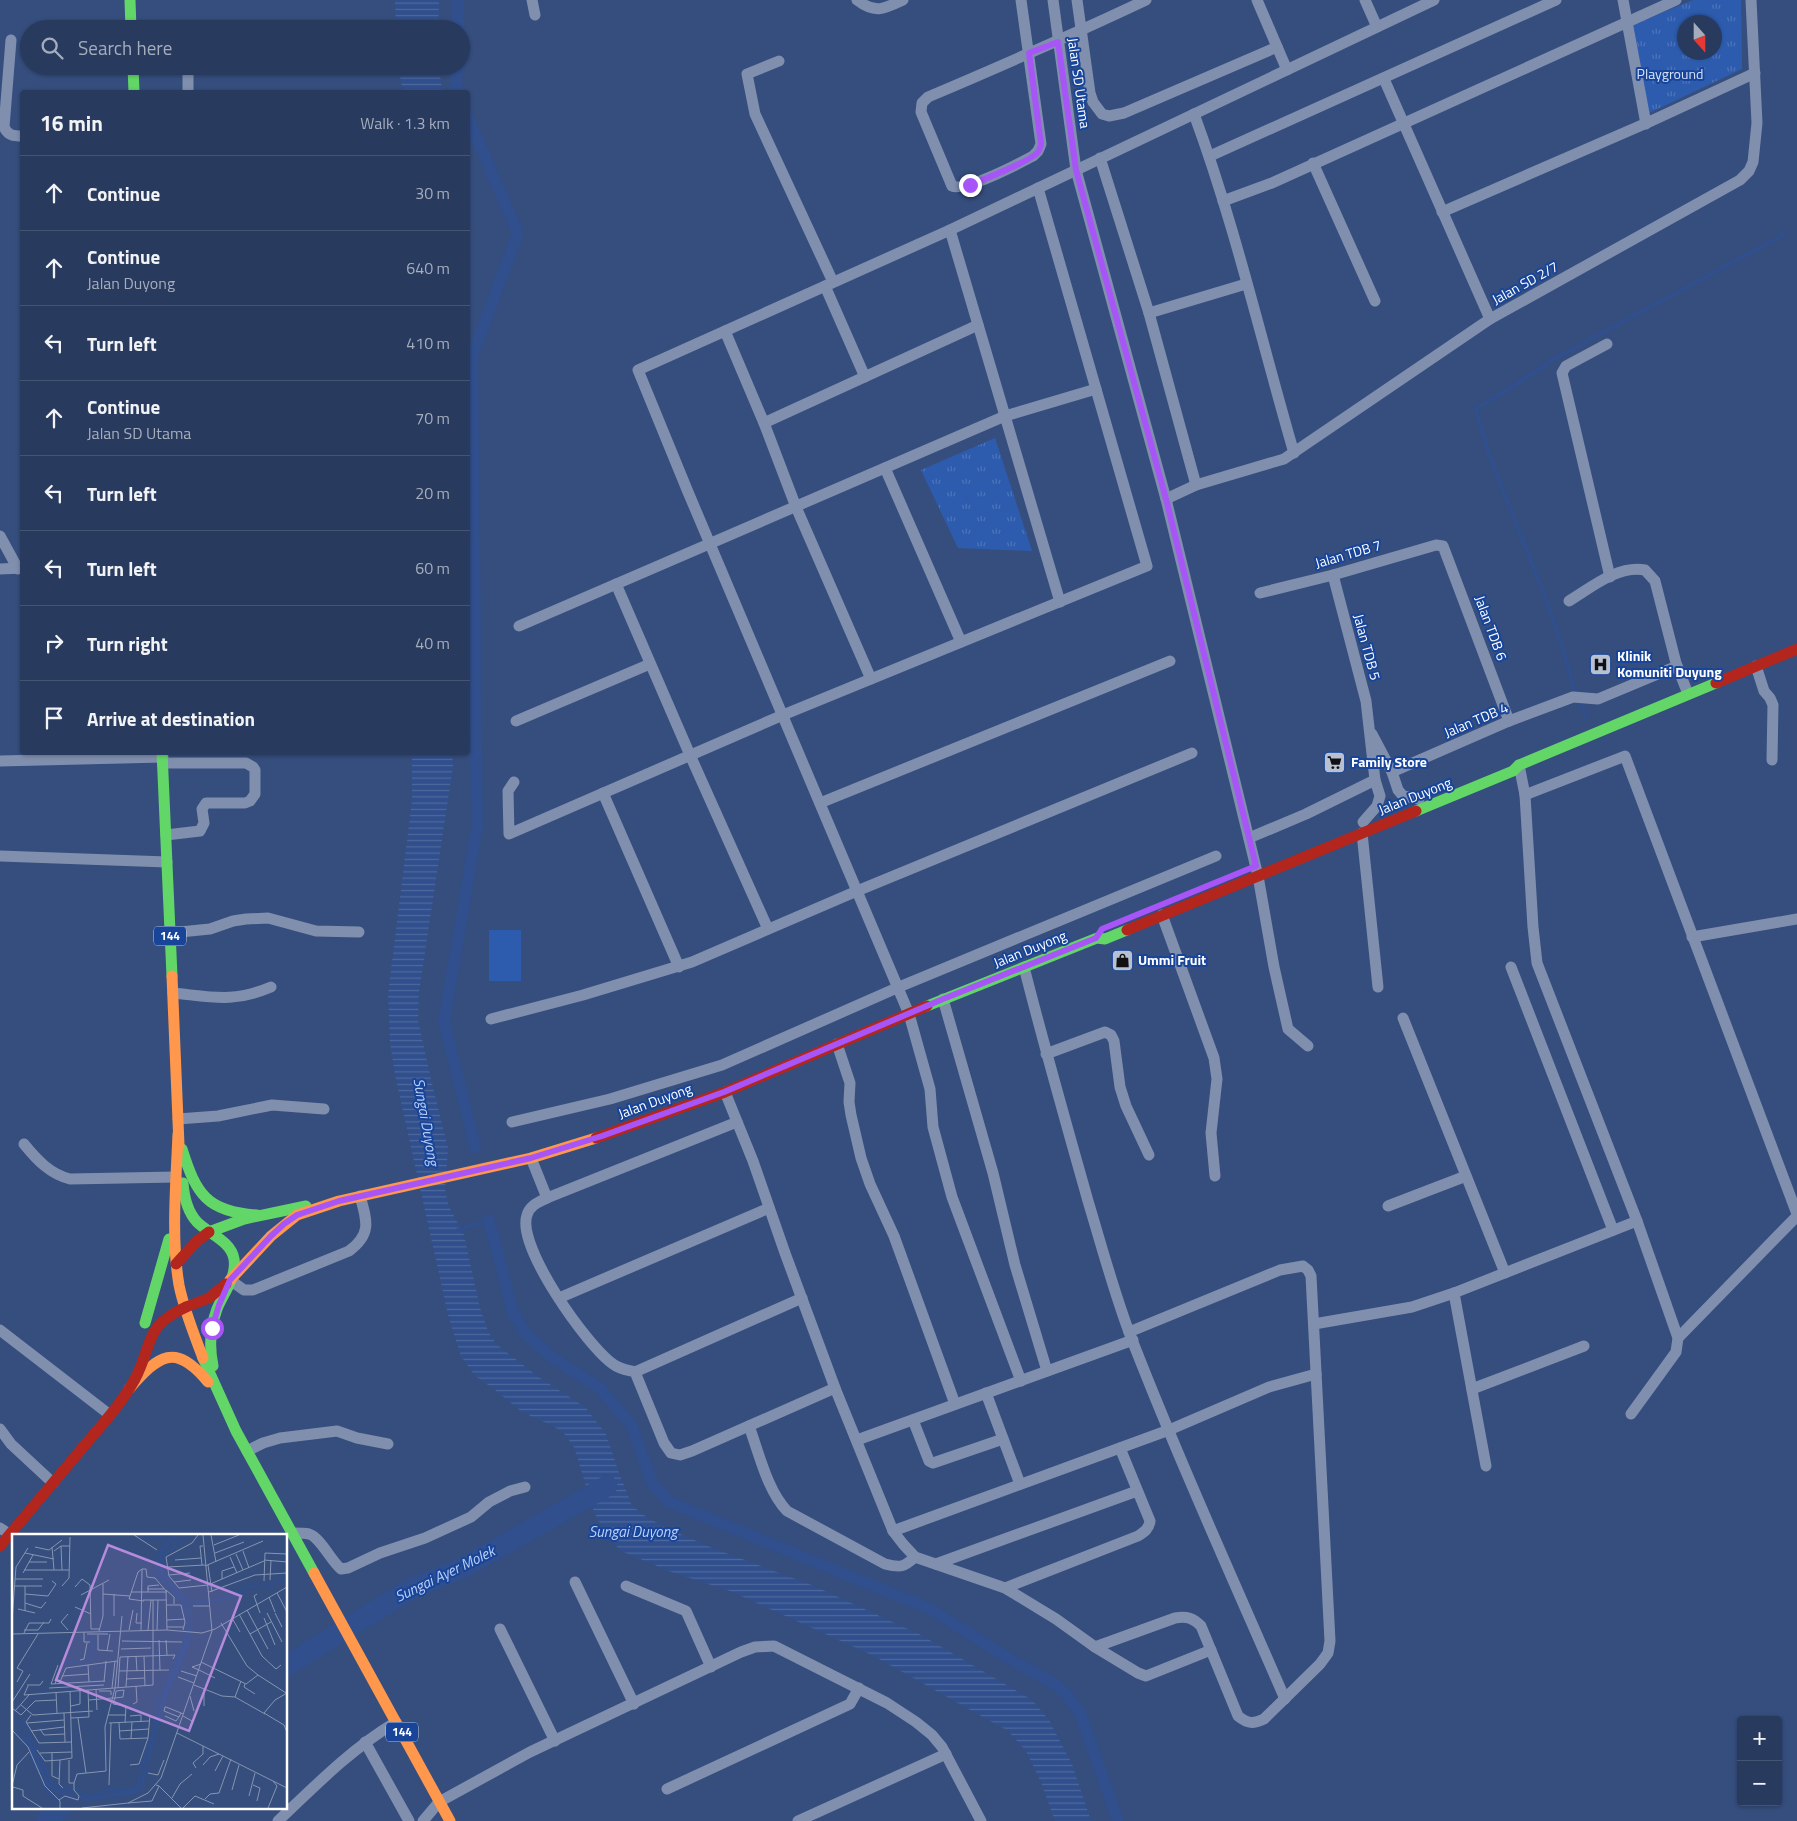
<!DOCTYPE html>
<meta charset="utf-8">
<style>
body{margin:0;font-family:"Titillium Web",sans-serif;background:#304164;color:#f1f3f6}
.controls{position:absolute;right:15px;bottom:15px;display:grid;overflow:hidden;border-radius:5px;box-shadow:0 1px 4px #0004}
.controls button{width:45px;height:45px;display:grid;place-items:center;padding:0;border:0;border-bottom:1px solid #445473;background:#283a5e;color:#f1f3f6;font:25px sans-serif}
.compass{position:absolute;left:1677px;top:15px;width:45px;height:45px;border-radius:50%;background:#283a5e;box-shadow:0 1px 4px #0004;rotate:159deg}
.stop{position:absolute;width:15px;height:15px;margin:-11px;border:4px solid #a855f7;border-radius:50%;background:#fff}
.stop.end{background:#a855f7;border-color:#fff;box-shadow:0 1px 5px #0008}
.list{margin:0;padding:0;list-style:none}
h2{display:flex;justify-content:space-between;align-items:center;height:65px;margin:0;padding:0 20px;font-size:21px}
h2 small{font-size:16px;font-weight:400;color:#a5adbc}
.list li{display:grid;grid-template-columns:32px 1fr auto;gap:15px;align-items:center;box-sizing:border-box;height:75px;padding:0 20px;border-top:1px solid #445473}
.list b{display:block;font-size:19px;white-space:nowrap}
.list p{margin:0;font-size:16px;white-space:nowrap;color:#a5adbc}
.list em{font-size:16px;font-style:normal;color:#a5adbc}
.icon{flex:none;width:28px;height:28px;fill:none;stroke:currentColor;stroke-width:2;stroke-linecap:round;stroke-linejoin:round}
.map{position:relative;flex:none;width:1797px;height:1821px;overflow:hidden}
.search{position:absolute;background:#283a5e;box-shadow:0 1px 4px #0004;left:20px;top:20px;width:450px;height:55px;display:flex;align-items:center;gap:12px;box-sizing:border-box;padding:0 18px;border-radius:28px;color:#a5adbc;font-size:19px}
.panel{position:absolute;background:#283a5e;box-shadow:0 1px 4px #0004;left:20px;top:90px;width:450px;height:665px;border-radius:5px}
.map>svg:first-child{display:block}
</style>
<div class="map">
<svg width="1797" height="1821" viewBox="0 0 1797 1821">
<defs>
<pattern id="park-tufts" width="24" height="20" patternUnits="userSpaceOnUse" patternTransform="scale(1.25)"><rect width="24" height="20" fill="#2d5caf"/><path d="M3 7l-1-3M5 7V3M7 7l1-3M15 17l-1-3M17 17v-4M19 17l1-3" fill="none" stroke="#4c74bb"/></pattern>
<pattern id="water-rules" width="6" height="5" patternUnits="userSpaceOnUse" patternTransform="scale(1.25)"><rect width="6" height="5" fill="#304f8c"/><path d="M0 2.5h6" fill="none" stroke="#4f699d"/></pattern>
</defs>
<rect width="100%" height="100%" fill="#354e7d"/>
<rect fill="#2d5caf" x="489" y="930" width="32" height="51"/>
<g fill="url(#park-tufts)" fill-rule="evenodd">
<path d="M1693,0H1741L1742,69L1649,113L1633,25ZM1684,22H1714V52H1684Z"/>
<path d="M995,438L1032,551L958,548L921,470Z"/>
</g>
<g fill="url(#water-rules)">
<path d="M395,0H439L438,29H396Z"/>
<path d="M398,66H439L442,92H403Z"/>
<path d="M412,753H452L453,766L419,992L418,1020L430,1075L448,1148L445,1190L449,1207L464,1235L480,1308L488,1331L496,1344L540,1378L585,1407L606,1434L618,1470L632,1506L648,1518L671,1530L710,1547L814,1586L921,1635L1032,1700L1049,1720L1072,1764L1091,1821H1055L1041,1782L1026,1751L1008,1731L872,1655L730,1591L674,1573L621,1551L607,1536L594,1512L574,1447L563,1432L551,1425L522,1412L494,1389L475,1376L461,1356L449,1319L395,1075L390,1042L388,994L412,801Z"/>
</g>
<g fill="none" stroke-linecap="round" stroke-linejoin="round">
<g stroke="#304f8c" stroke-width="4">
<path d="M1587,717L1573,686L1563,649L1544,594L1488,452L1476,408L1498,396L1554,359L1785,234"/>
<path d="M458,1230L489,1220"/>
</g>
<g stroke="#304f8c" stroke-width="12">
<path d="M458,29V0"/>
<path d="M456,92L457,66"/>
<path d="M468,118L518,233L472,356L477,827L444,1021L475,1147"/>
<path d="M489,1220L513,1312L525,1333L553,1358L600,1388L632,1426L652,1483L669,1502L930,1609L1005,1656L1055,1684L1069,1697L1080,1713L1118,1821"/>
</g>
<g stroke="#304f8c" stroke-width="21">
<path d="M286,1666L412,1588L463,1568L607,1486"/>
<path d="M47,1821L61,1807"/>
</g>
<g stroke="#808fae" stroke-width="11">
<path d="M532,0L535,15"/>
<path d="M857,0C875,14 884,9 903,0"/>
<path d="M1021,0L1041,144L1038,151L1033,156C1018,164 965,192 952,186L921,112L922,103L928,97C1001,66 1074,34 1146,0"/>
<path d="M1053,0L1076,170L1166,499L1258,876L1274,967L1288,1029L1308,1046"/>
<path d="M1077,0L1090,93L1093,102L1102,114L1109,116L1124,113L1277,47"/>
<path d="M1257,0L1287,70"/>
<path d="M1365,0L1377,27"/>
<path d="M1623,0L1646,124"/>
<path d="M11,40L4,127C8,136 14,136 22,136"/>
<path d="M779,61L747,74L755,114L833,282"/>
<path d="M1384,79L1490,319"/>
<path d="M188,92V73L194,66"/>
<path d="M1194,114C1235,225 1261,340 1294,453"/>
<path d="M1210,156L1556,0"/>
<path d="M1100,158L1149,313L1196,485"/>
<path d="M1313,163L1375,301"/>
<path d="M1223,201L1272,183L1676,0"/>
<path d="M1442,212L1649,122L1755,73"/>
<path d="M950,230L1060,602"/>
<path d="M825,286L865,377"/>
<path d="M1149,313L1246,284"/>
<path d="M725,331L764,423L796,507L871,679"/>
<path d="M1607,344L1566,366L1562,373L1610,577"/>
<path d="M764,423L978,325"/>
<path d="M885,468L961,642"/>
<path d="M1166,499L1196,485L1284,459L1490,319L1740,180L1749,171L1753,162L1757,123L1751,0"/>
<path d="M0,536L18,569"/>
<path d="M0,569L22,568"/>
<path d="M1333,575L1366,701L1375,780L1380,796L1377,806L1363,822"/>
<path d="M616,584L690,755L768,929"/>
<path d="M1260,593L1333,575L1436,545L1443,546L1509,721"/>
<path d="M1569,601C1592,587 1618,565 1645,570L1655,581L1676,663L1688,694"/>
<path d="M519,626L1005,416L1096,389"/>
<path d="M1756,666L1764,691L1770,698L1773,705L1772,760"/>
<path d="M516,721L650,664"/>
<path d="M1372,734L1392,772L1398,790L1403,796L1419,799"/>
<path d="M0,761L163,757"/>
<path d="M163,763H246L253,767L255,770V794L250,801L245,803H206L202,809L204,823L200,831L166,835"/>
<path d="M1519,765L1525,795L1533,927L1537,963L1637,1221L1678,1338L1676,1352L1631,1414"/>
<path d="M1392,772L1509,721L1573,697L1598,699L1677,666"/>
<path d="M514,782L508,791L509,834L783,715L1147,566L1038,188"/>
<path d="M603,793L679,967"/>
<path d="M1525,795L1625,756L1797,1214"/>
<path d="M820,803L1170,661"/>
<path d="M1362,833L1378,987"/>
<path d="M1249,838L1306,814L1375,780"/>
<path d="M0,856L167,862"/>
<path d="M1162,915L1214,1058L1217,1079L1211,1133L1215,1176"/>
<path d="M170,933L210,929L233,921L246,919L268,918L316,931L359,932"/>
<path d="M1692,937L1797,919"/>
<path d="M1024,967C1044,1046 1066,1123 1088,1201C1101,1244 1113,1289 1129,1332C1177,1456 1232,1577 1285,1699"/>
<path d="M1511,967L1613,1230"/>
<path d="M173,993C213,997 233,1003 271,987"/>
<path d="M943,999L993,1173L1015,1265L1047,1371"/>
<path d="M1403,1018L1505,1273"/>
<path d="M491,1019L583,995L692,962L857,891L1192,753"/>
<path d="M837,1044L850,1083L849,1102L851,1115L861,1158L870,1184L894,1236L955,1404"/>
<path d="M1046,1054L1105,1032L1111,1035L1114,1041L1120,1087L1126,1106L1149,1155"/>
<path d="M725,1092L753,1161L785,1253L835,1388L893,1531L903,1544L915,1557L1005,1588L1056,1619L1095,1647L1175,1618C1187,1616 1193,1618 1201,1626L1238,1716C1248,1724 1253,1724 1264,1719L1320,1664L1328,1653L1330,1641L1311,1276L1308,1270L1303,1266L1280,1270L1129,1332"/>
<path d="M178,1119L218,1116L272,1105L324,1109"/>
<path d="M512,1122L610,1099L722,1065L899,987L1216,856"/>
<path d="M24,1144C37,1160 50,1174 70,1179L176,1177"/>
<path d="M531,1158L547,1198C539,1202 530,1205 527,1215C516,1246 587,1346 613,1364C619,1369 627,1370 635,1372L664,1443L671,1453L680,1455L692,1451L835,1388"/>
<path d="M547,1198L737,1122"/>
<path d="M1388,1206L1466,1176"/>
<path d="M230,1280L244,1290H253L349,1251C372,1234 367,1221 360,1196"/>
<path d="M1454,1293L1486,1466"/>
<path d="M559,1298L769,1208"/>
<path d="M1314,1324L1412,1307L1454,1293L1637,1221"/>
<path d="M0,1330L110,1415"/>
<path d="M1678,1338L1797,1216"/>
<path d="M635,1372L802,1298"/>
<path d="M1021,1381L952,1197L933,1127L930,1089L909,1014L688,492L638,370L950,230L1434,0"/>
<path d="M1472,1389L1584,1346"/>
<path d="M986,1393L1020,1484"/>
<path d="M913,1420L929,1461L933,1463L1003,1439"/>
<path d="M749,1426C759,1453 767,1490 787,1511L885,1564C901,1568 904,1567 915,1557"/>
<path d="M0,1429L11,1444L53,1483"/>
<path d="M857,1440L1133,1340"/>
<path d="M247,1451L263,1443L280,1438L337,1431L357,1438L388,1444"/>
<path d="M0,1528L9,1534"/>
<path d="M893,1531L1169,1430L1269,1387L1316,1374"/>
<path d="M292,1533C298,1533 304,1533 309,1534C320,1537 331,1561 341,1569L348,1568L380,1553L425,1538L471,1517L489,1502L510,1491L525,1487"/>
<path d="M936,1564L1137,1491"/>
<path d="M575,1582L634,1704"/>
<path d="M626,1586L686,1611L711,1667"/>
<path d="M1005,1588L1138,1536C1144,1532 1149,1529 1150,1521L1120,1448"/>
<path d="M500,1629L555,1741"/>
<path d="M1095,1647L1138,1673L1146,1676L1211,1650"/>
<path d="M365,1742L409,1821"/>
<path d="M667,1789L850,1704L859,1688"/>
<path d="M278,1821C316,1785 351,1749 396,1722"/>
<path d="M423,1821L439,1802L530,1752L741,1652L755,1647L774,1646L887,1703L916,1722L932,1735L942,1747L981,1821"/>
<path d="M798,1821L946,1754"/>
</g>
<g stroke="#63d668" stroke-width="11">
<path d="M130,0L131,29"/>
<path d="M133,66L134,92"/>
<path d="M162,752L172,976"/>
<path d="M1416,811L1513,771L1519,765L1716,683"/>
<path d="M927,1006L1097,938L1105,939L1127,930"/>
<path d="M182,1149C196,1194 207,1212 257,1215"/>
<path d="M183,1183C184,1197 187,1211 197,1222C209,1234 231,1241 234,1259C237,1277 223,1294 217,1309C210,1328 209,1347 213,1366"/>
<path d="M209,1232L244,1219L306,1206"/>
<path d="M145,1323L169,1239"/>
<path d="M203,1358L236,1431L314,1573"/>
</g>
<g stroke="#ff974d" stroke-width="11">
<path d="M172,976L179,1145"/>
<path d="M178,1134C176,1182 171,1238 179,1285C184,1310 194,1334 203,1358"/>
<path d="M230,1280L271,1236L297,1215L339,1201L531,1158L596,1138"/>
<path d="M129,1389C159,1355 175,1342 208,1382"/>
<path d="M314,1573L450,1821"/>
</g>
<g stroke="#b3261e" stroke-width="11">
<path d="M1716,683L1797,649"/>
<path d="M1127,930L1416,811"/>
<path d="M596,1138L725,1092L927,1006"/>
<path d="M176,1264L197,1241L209,1232"/>
<path d="M186,1307L209,1298L226,1284"/>
<path d="M0,1546C26,1515 53,1483 79,1452C99,1428 120,1406 135,1379C153,1344 144,1326 186,1307"/>
</g>
</g>
<g fill="none" stroke-linecap="round" stroke-linejoin="round">
<path stroke="#a855f7" stroke-width="6" d="M212,1328L219,1305L230,1280L271,1236L284,1224L297,1215L339,1201L531,1158L602,1136L724,1092L943,999L1096,938L1102,929L1256,866L1166,499L1076,170L1058,42L1029,53L1041,144C1041,145 1039,151 1038,152C1030,162 984,179 970,185"/>
</g>
<defs>
<symbol id="hospital-square" viewBox="-11 -11 22 22"><rect x="-9" y="-9" width="18" height="18" rx="4" fill="#b8c1d2" stroke="#18459a"/><path d="M-5-5h3v3.5h4V-5h3V5h-3V1.5h-4V5h-3Z" fill="#111"/></symbol>
<symbol id="supermarket-square" viewBox="-11 -11 22 22"><rect x="-9" y="-9" width="18" height="18" rx="4" fill="#b8c1d2" stroke="#18459a"/><path d="M-6-5.5h2.5l.6 2H6L4.5 2H-2.5L-4.4-4H-6ZM-1.5 3.2a1.3 1.3 0 1 0 .1 0ZM3 3.2a1.3 1.3 0 1 0 .1 0Z" fill="#111"/></symbol>
<symbol id="shop-square" viewBox="-11 -11 22 22"><rect x="-9" y="-9" width="18" height="18" rx="4" fill="#b8c1d2" stroke="#18459a"/><path d="M-5-2.5h2.3a2.7 3.5 0 0 1 5.4 0H5L5.5 6h-11ZM-1.5-2.5h3a1.5 2.3 0 0 0-3 0Z" fill="#111"/></symbol>
</defs>
<g fill-rule="evenodd">
<use href="#hospital-square" x="1588" y="652" width="25" height="25"/>
<use href="#supermarket-square" x="1322" y="750" width="25" height="25"/>
<use href="#shop-square" x="1110" y="948" width="25" height="25"/>
</g>
<g text-anchor="middle" stroke-width="4" stroke-linejoin="round" paint-order="stroke">
<g fill="#18459a" stroke="#bac7e1" stroke-width="1">
<rect x="154" y="926.5" width="32" height="19" rx="4"/>
<rect x="386" y="1722.5" width="32" height="19" rx="4"/>
</g>
<g font-size="12" font-weight="bold" fill="#fff">
<text x="170" y="940">144</text>
<text x="402" y="1736">144</text>
</g>
<g font-size="14" fill="#d5e3fc" stroke="#18459a">
<text x="1670" y="79">Playground</text>
</g>
<g font-size="14" fill="#fff" stroke="#18459a">
<text transform="translate(1079 83) rotate(82)" y="5">Jalan SD Utama</text>
<text transform="translate(1525 283) rotate(-29)" y="5">Jalan SD 2/7</text>
<text transform="translate(1348 554) rotate(-16)" y="5">Jalan TDB 7</text>
<text transform="translate(1491 628) rotate(70)" y="5">Jalan TDB 6</text>
<text transform="translate(1367 647) rotate(75)" y="5">Jalan TDB 5</text>
<text transform="translate(1476 720) rotate(-23)" y="5">Jalan TDB 4</text>
<text transform="translate(1415 796) rotate(-22)" y="5">Jalan Duyong</text>
<text transform="translate(1030 949) rotate(-22)" y="5">Jalan Duyong</text>
<text transform="translate(655 1101) rotate(-20)" y="5">Jalan Duyong</text>
</g>
<g font-size="14" font-weight="bold" fill="#fff" stroke="#18459a" text-anchor="start">
<text x="1617" y="661">Klinik<tspan x="1617" dy="16">Komuniti Duyung</tspan></text>
<text x="1351" y="767">Family Store</text>
<text x="1138" y="965">Ummi Fruit</text>
</g>
<g font-size="15" font-style="italic" fill="#bbd1f8" stroke="#18459a">
<text transform="translate(426 1122) rotate(80)" y="5">Sungai Duyong</text>
<text x="633" y="1537">Sungai Duyong</text>
<text transform="translate(445 1574) rotate(-26)" y="5">Sungai Ayer Molek</text>
</g>
</g>
<g transform="translate(12 1534)">
<rect width="275" height="275" fill="#354e7d"/>
<path d="M160,1H167L151,15V38L175,65L181,87L177,112L151,172L131,254L123,260L76,267L47,260L33,250L15,209L0,194V190L20,209L37,249L49,257L77,264L128,253L148,171L178,96L179,85L173,68L148,40L147,16Z" fill="#304f8c"/>
<path fill="none" stroke="#304f8c" stroke-width="2.5" d="M126,1L133,5L149,3L155,8M144,17L146,41L170,67L176,93M150,23L175,1M174,70L217,64L238,52L255,53L275,43M73,126L80,125V101M52,129L69,127M0,187L12,189L25,217M17,218L25,235M29,224L38,247L51,256L66,255L76,263L96,256L122,255L127,250L129,234L142,197L146,165L152,157L175,99M31,252L44,266"/>
<path fill="none" stroke="#8695b1" stroke-width="1" d="M122,1L145,16M186,1L180,9L154,23L157,42L167,54L196,51L252,27M199,1L204,28M202,11L227,1M49,12L50,36M23,13L37,16L50,6M40,13L42,36M42,17L49,12H58M231,17L237,34M13,19L42,25M203,19L232,8M224,20L231,36M218,23L225,39M163,26L189,24M252,26L275,28M17,28H35M190,31L188,12H191M196,31L200,58M193,32L251,7M156,33L193,31M130,35H134L135,43L143,44L154,57L155,96M130,35L126,38L117,65L132,67M12,36H57M11,39L21,21M157,41L178,39M3,45H31M210,45V37L222,33M258,46L259,26M252,47L253,19L275,20M162,48L179,46M3,52H30M13,52V77M50,52L57,44L58,3M63,53L70,45L78,51L79,95H87M135,55H152M154,56L162,63V70M119,58H155M136,58V52L147,51M197,58L243,41L275,39M265,59L275,78M13,60L36,62L44,50L40,47M91,60L118,62M102,60V82M245,60L242,62L248,79M69,61L97,46M257,63L263,78M131,66H155M13,69L29,74L34,68M155,71H169L173,88L171,96M181,72H197M63,73L79,80M6,75L23,79M235,76L256,115M125,79L124,89H130M255,79L270,108M263,79L270,93M56,80L49,88L56,96M227,80L250,122L264,135L269,131M220,84L228,98M252,84L263,111M0,86L4,33L16,14M155,86L173,85M209,89L235,132L246,141M155,93H171M12,96H26L32,88M117,96L121,76M129,96L130,35M136,96L139,66M145,96L146,66M87,97L91,82V50M72,98V108H78M12,99L17,89H37L39,85M0,100L155,96L190,99L203,95L275,53M75,100H96M238,100L259,88M86,101V116L101,117M147,106L148,136M154,106L155,121M110,107L170,108M109,115L139,114M95,117L98,100M124,122L125,137M132,122L133,152M68,126L72,125L75,109M189,128L234,150L246,141L274,159M76,131L77,148M187,136L180,133L189,130M187,136L203,144M107,137L157,136M169,137L185,142M50,142L77,140M166,143L182,149M114,145L133,144M5,148L11,137L5,134L26,100M92,148L94,127M39,150L93,147M39,150L46,131M43,150L50,130M47,150L54,134L105,127M233,150L232,153L243,160M15,151H28L31,147M182,151L210,162L223,163L253,180M16,152L12,161L141,151V66M114,153L116,122M37,154L92,151M100,154L103,127M106,154L108,123L163,121L161,125M192,154V172M84,155L85,176M87,157H99V161M44,158L45,179M275,159L263,166L252,179L272,191L275,198M178,162L182,177M223,163L229,147M77,166L100,164H103L111,163L112,156L104,157L103,164L101,169V170L114,172L113,189M0,168L18,140M121,170L125,168L124,152M9,171L21,181L81,177M59,172L68,170V156M0,174L9,181L23,167L44,166M3,177L17,161M52,179L53,208M169,179L167,183L152,177L153,173H154L169,179L171,180M19,181L14,188L27,209L60,208M96,181H114M118,182L129,181V188M153,182L164,187L167,183M171,182L180,187L178,194M59,184L77,183L76,156M66,184L74,239M15,189L52,186M97,189L137,187M107,189L108,205L136,204M28,195L32,201L53,200M0,196L16,213L33,252L48,267V274M19,197L52,193M107,197L137,195M165,199L275,254M119,205L120,188M25,216L33,227L48,226M28,219L60,218M40,219V242L47,245M118,231L127,230L136,204L138,181M191,231L198,223L207,220M184,234L181,229L191,220V212M203,237L211,222M136,239L146,241L152,226M62,249L65,240L94,237L93,193L103,154L110,82M97,251L99,189M241,251L248,254L245,267M0,252L5,231L17,218M147,252L169,274M1,253L11,256V262L30,274M51,254L47,250L48,226L60,224L58,157M220,256L227,231M237,262L243,239M160,264L168,250L180,240M193,265L198,260L207,259L219,225M47,266L53,262L66,266L67,262L62,256V249H57V226M116,269L140,267L147,252L144,251M70,274L116,269L136,259L149,244L200,97L191,1M171,274L183,262L202,270M256,274L265,252L261,247"/>
<path fill="#b68bdc" fill-opacity="0.15" stroke="#b68bdc" stroke-width="2.5" d="M96,11L229,62L177,197L44,146Z"/>
<rect width="275" height="275" fill="none" stroke="#fff" stroke-width="2.5"/>
</g>
</svg>
<div class="controls">
<button>+</button>
<button>−</button>
</div>
<svg class="compass" viewBox="-18 -18 36 36"><path d="M0-13l5 13h-10z" fill="#e53935"/><path d="M0 13l5-13h-10z" fill="#a5adbc"/></svg>
<div class="stop" style="left:212px;top:1328px"></div>
<div class="stop end" style="left:970px;top:185px"></div>
<div class="search"><svg class="icon" aria-label="search" viewBox="0 0 24 24"><circle cx="10" cy="10" r="6"/><path d="M15 15l6 6"/></svg>Search here</div>
<section class="panel">
<h2>16 min<small>Walk · 1.3 km</small></h2>
<ul class="list">
<li><svg class="icon" aria-label="ahead" viewBox="0 0 24 24"><path d="M12 20V5M6 11l6-6 6 6"/></svg><div><b>Continue</b></div><em>30 m</em></li>
<li><svg class="icon" aria-label="ahead" viewBox="0 0 24 24"><path d="M12 20V5M6 11l6-6 6 6"/></svg><div><b>Continue</b><p>Jalan Duyong</p></div><em>640 m</em></li>
<li><svg class="icon" aria-label="left" viewBox="0 0 24 24"><path d="M17 20v-9H6M10 6l-5 5 5 5"/></svg><div><b>Turn left</b></div><em>410 m</em></li>
<li><svg class="icon" aria-label="ahead" viewBox="0 0 24 24"><path d="M12 20V5M6 11l6-6 6 6"/></svg><div><b>Continue</b><p>Jalan SD Utama</p></div><em>70 m</em></li>
<li><svg class="icon" aria-label="left" viewBox="0 0 24 24"><path d="M17 20v-9H6M10 6l-5 5 5 5"/></svg><div><b>Turn left</b></div><em>20 m</em></li>
<li><svg class="icon" aria-label="left" viewBox="0 0 24 24"><path d="M17 20v-9H6M10 6l-5 5 5 5"/></svg><div><b>Turn left</b></div><em>60 m</em></li>
<li><svg class="icon" aria-label="right" viewBox="0 0 24 24"><path d="M7 20v-9h11M14 6l5 5-5 5"/></svg><div><b>Turn right</b></div><em>40 m</em></li>
<li><svg class="icon" aria-label="arrive" viewBox="0 0 24 24"><path d="M6 21V4h12l-3 4 3 4H6"/></svg><div><b>Arrive at destination</b></div></li>
</ul>
</section>
</div>
